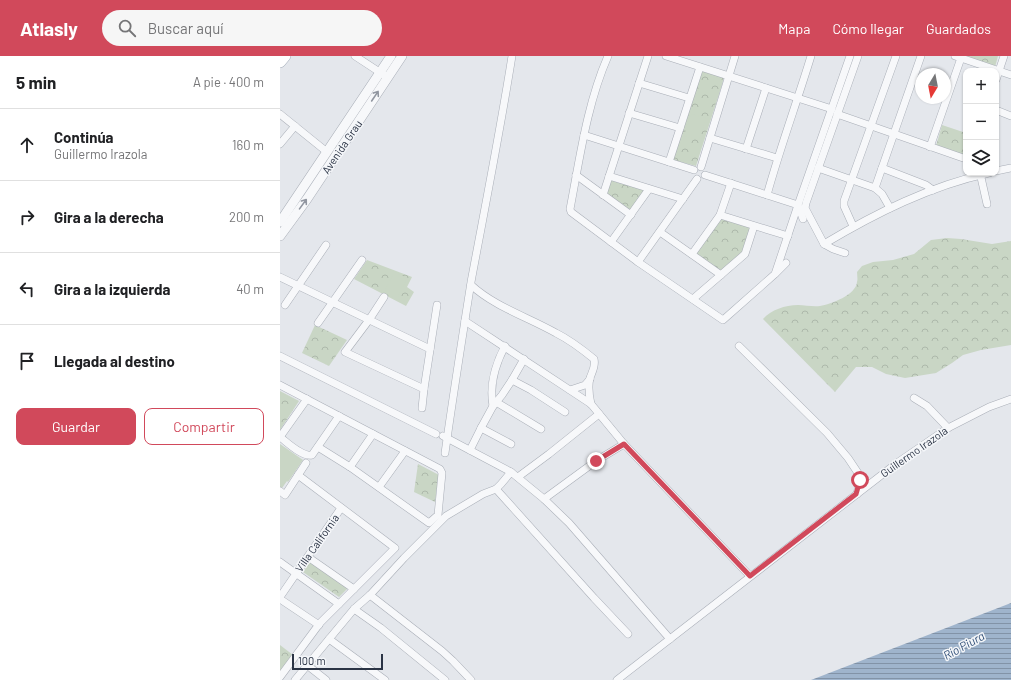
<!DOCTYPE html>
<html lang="es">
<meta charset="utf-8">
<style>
body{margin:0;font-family:Barlow,sans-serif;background:#f6f6f6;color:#202124}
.controls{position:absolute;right:12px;top:12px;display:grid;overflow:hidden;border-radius:8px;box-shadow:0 1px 3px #0004}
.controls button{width:36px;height:36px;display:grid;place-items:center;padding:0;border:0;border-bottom:1px solid #e0e0e0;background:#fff;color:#202124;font:20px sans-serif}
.compass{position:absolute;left:635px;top:12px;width:36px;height:36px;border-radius:50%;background:#fff;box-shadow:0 1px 3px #0004;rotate:190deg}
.scale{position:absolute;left:12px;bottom:10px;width:91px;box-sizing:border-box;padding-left:4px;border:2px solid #2b3445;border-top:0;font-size:11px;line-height:14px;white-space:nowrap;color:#2b3445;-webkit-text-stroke:3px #f4f6f9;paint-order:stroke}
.stop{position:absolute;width:12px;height:12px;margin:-9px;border:3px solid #d1495b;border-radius:50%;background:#fff}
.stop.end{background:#d1495b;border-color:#fff;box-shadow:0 1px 4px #0008}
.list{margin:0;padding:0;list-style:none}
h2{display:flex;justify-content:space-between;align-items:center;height:52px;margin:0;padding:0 16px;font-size:17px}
h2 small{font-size:13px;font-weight:400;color:#757577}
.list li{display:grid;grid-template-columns:26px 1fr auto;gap:12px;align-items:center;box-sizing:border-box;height:72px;padding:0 16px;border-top:1px solid #e0e0e0}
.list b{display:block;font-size:15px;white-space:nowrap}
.list p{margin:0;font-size:13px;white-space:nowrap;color:#757577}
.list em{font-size:13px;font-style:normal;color:#757577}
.actions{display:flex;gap:8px;padding:12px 16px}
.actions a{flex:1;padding:9px 0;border:1px solid #d1495b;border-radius:8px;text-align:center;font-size:14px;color:#d1495b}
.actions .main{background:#d1495b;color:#fff}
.icon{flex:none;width:22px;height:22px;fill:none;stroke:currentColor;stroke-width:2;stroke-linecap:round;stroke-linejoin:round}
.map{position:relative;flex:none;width:731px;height:624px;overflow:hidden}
header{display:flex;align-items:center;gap:24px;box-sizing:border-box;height:56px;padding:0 20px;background:#d1495b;color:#fff}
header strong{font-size:19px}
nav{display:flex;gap:22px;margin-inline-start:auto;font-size:14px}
.search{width:280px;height:36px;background:#f6f6f6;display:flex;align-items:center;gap:10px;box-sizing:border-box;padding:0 14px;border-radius:22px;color:#757577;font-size:15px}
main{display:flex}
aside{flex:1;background:#fff}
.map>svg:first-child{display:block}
</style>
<header>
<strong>Atlasly</strong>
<div class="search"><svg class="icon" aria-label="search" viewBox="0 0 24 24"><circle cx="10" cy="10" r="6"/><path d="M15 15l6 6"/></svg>Buscar aquí</div>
<nav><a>Mapa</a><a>Cómo llegar</a><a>Guardados</a></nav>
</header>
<main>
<aside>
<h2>5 min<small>A pie · 400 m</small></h2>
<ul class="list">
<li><svg class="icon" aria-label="ahead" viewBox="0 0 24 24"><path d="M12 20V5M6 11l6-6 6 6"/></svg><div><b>Continúa</b><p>Guillermo Irazola</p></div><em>160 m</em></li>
<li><svg class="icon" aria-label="right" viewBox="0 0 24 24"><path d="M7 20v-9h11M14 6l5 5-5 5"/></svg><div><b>Gira a la derecha</b></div><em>200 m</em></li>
<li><svg class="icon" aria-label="left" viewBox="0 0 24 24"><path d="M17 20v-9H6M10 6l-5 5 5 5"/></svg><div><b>Gira a la izquierda</b></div><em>40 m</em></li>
<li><svg class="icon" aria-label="arrive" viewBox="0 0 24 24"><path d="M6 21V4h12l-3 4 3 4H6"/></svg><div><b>Llegada al destino</b></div></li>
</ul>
<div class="actions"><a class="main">Guardar</a><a>Compartir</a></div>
</aside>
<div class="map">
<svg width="731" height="624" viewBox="0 0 731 624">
<defs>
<pattern id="forest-crowns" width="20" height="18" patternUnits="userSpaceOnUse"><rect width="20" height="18" fill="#c9d6c5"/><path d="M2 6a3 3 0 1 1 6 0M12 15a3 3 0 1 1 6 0" fill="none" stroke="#adb8ab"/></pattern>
<pattern id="water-rules" width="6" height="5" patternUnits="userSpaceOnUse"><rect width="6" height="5" fill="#9fb4cc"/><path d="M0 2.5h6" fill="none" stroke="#8293a7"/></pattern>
</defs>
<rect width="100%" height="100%" fill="#e4e7ec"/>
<g fill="url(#forest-crowns)">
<path d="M684,0H718L715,11Z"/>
<path d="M421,14L444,21L442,29L416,110L393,104Z"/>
<path d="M662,69L686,77V101L656,90Z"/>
<path d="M330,124L365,134L350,156L326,139Z"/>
<path d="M440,162L471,171L462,198L442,215L416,198Z"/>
<path d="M667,182L681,183L712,188L731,185V289L701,294L683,299L672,307L656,317L625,322L606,318L592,311H576L555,336L483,263C491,254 505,249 518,249C525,249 533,251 540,250C551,248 576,239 577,226C578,223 577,219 577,216L582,210L593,206L613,204L634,198L651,184Z"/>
<path d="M87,204L132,221L127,231L134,236L126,250L74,223Z"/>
<path d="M35,269L67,284L49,310L22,297Z"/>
<path d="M0,335L19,345L0,374Z"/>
<path d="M138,408L159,419L155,446L134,436Z"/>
<path d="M30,505L68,532L59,541L23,516Z"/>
<path d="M0,589L13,599L0,615Z"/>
</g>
<g fill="#c9d6c5">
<path d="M411,58L426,62L419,84L404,80Z"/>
<path d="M114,216L127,222L117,243L104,237Z"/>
<path d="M0,388L23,404L8,426L7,425L2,432L0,431Z"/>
</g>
<path fill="url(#water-rules)" d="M731,547V624H531Z"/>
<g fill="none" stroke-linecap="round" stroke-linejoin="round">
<defs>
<g id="minor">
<path d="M75,0L104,19"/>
<path d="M328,0C307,48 300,101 290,153L291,156L358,206L443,264L495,218L518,149L570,0"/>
<path d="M386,0L552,53"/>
<path d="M675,0L731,19"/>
<path d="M716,24L724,0"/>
<path d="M359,27L409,42"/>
<path d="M716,54L731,60"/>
<path d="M349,57L400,72"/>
<path d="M0,58L47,96"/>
<path d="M557,58L686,103"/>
<path d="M304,79L414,114"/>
<path d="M430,82L497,102"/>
<path d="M0,88L15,70"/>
<path d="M650,91L681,2"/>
<path d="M466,93L486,32"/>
<path d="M389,106L420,11"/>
<path d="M421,111L455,0"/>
<path d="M538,112L595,132"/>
<path d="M602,112L646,129L653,134"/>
<path d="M716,115L731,112"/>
<path d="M700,117L707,148"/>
<path d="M296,119L351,159"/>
<path d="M425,119L518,149L523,163"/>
<path d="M329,120L403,143"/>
<path d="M323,139L368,0"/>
<path d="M487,139C500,92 517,46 531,0"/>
<path d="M610,152L602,138L595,132L641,0"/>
<path d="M440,159L508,180"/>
<path d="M573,170L564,150V145L616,0"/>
<path d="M380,176L441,219"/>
<path d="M331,186L369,133"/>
<path d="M544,188C596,157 650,130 709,117"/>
<path d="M565,197L553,193L544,188L525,152L526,147L578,0"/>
<path d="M412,198L440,159L451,127"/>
<path d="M358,206L417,123"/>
<path d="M496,217L506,207"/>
<path d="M0,221L150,293"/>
<path d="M191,229C215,251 248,261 276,277C290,284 303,294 314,303C316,310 312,316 310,322C308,330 309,339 311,348"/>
<path d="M104,241L89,264L65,296L144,333L157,249"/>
<path d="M413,243L465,198L474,170"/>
<path d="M5,249L46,189"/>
<path d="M185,265L311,348L344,388L470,520"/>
<path d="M38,267L82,204"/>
<path d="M459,290L547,377L568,402L578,417L580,424L577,438"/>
<path d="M0,300L156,378"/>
<path d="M232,324L251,334L285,356"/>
<path d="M0,329L160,413L162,417L158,459L149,467L70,411L38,391"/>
<path d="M290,334L305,329L310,323"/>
<path d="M634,342L647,350L668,372"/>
<path d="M216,346L261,373"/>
<path d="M213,350C209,329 215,309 225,290"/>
<path d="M142,352L144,333"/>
<path d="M201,372L231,388"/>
<path d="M163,380L231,416"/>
<path d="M0,381C8,387 22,401 32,399L59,360"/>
<path d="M0,381L27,343"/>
<path d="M190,394L201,372L213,350L222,339L232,324L244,303"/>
<path d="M165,397C173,340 182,283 191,226C205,151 220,76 232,0"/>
<path d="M70,411L93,378"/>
<path d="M238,421L269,398L319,358"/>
<path d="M99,431L125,395"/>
<path d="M0,435L5,439L26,407"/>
<path d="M264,443L316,405L344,388"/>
<path d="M28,501L74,533"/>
<path d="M0,506L59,548"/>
<path d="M90,539L162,595L173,605L191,624"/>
<path d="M0,541L61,452"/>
<path d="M0,543L39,569"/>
<path d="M74,553L101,572L165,624"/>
<path d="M348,578L314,542L216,433L221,428L231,416L264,443L289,467L390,583"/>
<path d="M49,583L105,624"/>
<path d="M27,609L46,624"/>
<path d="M0,621L40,567L115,492L18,419"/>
<path d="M15,624L74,553L90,539L124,502L166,460L203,438L216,433"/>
<path d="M337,624L617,407L668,372L709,351L731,343"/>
</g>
<g id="tertiary">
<path d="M0,166L111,0"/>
<path d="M0,180L27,143L122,0"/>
</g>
<path id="primary" d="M0,6L5,0"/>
</defs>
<use href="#minor" stroke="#a9aeb7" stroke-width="8"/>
<use href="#tertiary" stroke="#a9aeb7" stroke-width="10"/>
<use href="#primary" stroke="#a3abb8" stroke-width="12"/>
<use href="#minor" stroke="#f7f8fa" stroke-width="7"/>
<use href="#tertiary" stroke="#f7f8fa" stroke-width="9"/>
<use href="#primary" stroke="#fff" stroke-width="11"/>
</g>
<defs><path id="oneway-shaft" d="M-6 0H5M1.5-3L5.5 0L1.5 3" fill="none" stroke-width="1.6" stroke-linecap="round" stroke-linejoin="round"/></defs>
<g stroke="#9196a0">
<use href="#oneway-shaft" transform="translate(95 40) rotate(-56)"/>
<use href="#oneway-shaft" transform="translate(23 148) rotate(-54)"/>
</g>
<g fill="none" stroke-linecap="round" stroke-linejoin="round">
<path stroke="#d1495b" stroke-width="5" d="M316,405L344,388L470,520L576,438L580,424"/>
</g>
<g text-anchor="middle" stroke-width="3" stroke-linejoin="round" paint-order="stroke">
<g font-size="11" fill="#2b3445" stroke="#f4f6f9">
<text transform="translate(62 91) rotate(-56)" y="4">Avenida Grau</text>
<text transform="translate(634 396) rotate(-35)" y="4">Guillermo Irazola</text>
<text transform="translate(37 487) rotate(-55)" y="4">Villa California</text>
</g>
<g font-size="12" font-style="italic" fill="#34527a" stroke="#f4f6f9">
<text transform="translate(684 590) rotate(-29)" y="4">Río Piura</text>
</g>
</g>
</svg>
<div class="controls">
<button>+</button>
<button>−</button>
<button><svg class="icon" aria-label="layers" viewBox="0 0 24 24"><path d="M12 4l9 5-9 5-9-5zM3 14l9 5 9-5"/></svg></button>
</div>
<svg class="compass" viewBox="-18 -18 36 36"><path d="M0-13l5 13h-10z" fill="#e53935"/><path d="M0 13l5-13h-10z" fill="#757577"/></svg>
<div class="scale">100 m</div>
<div class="stop" style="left:580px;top:424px"></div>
<div class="stop end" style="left:316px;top:405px"></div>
</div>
</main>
